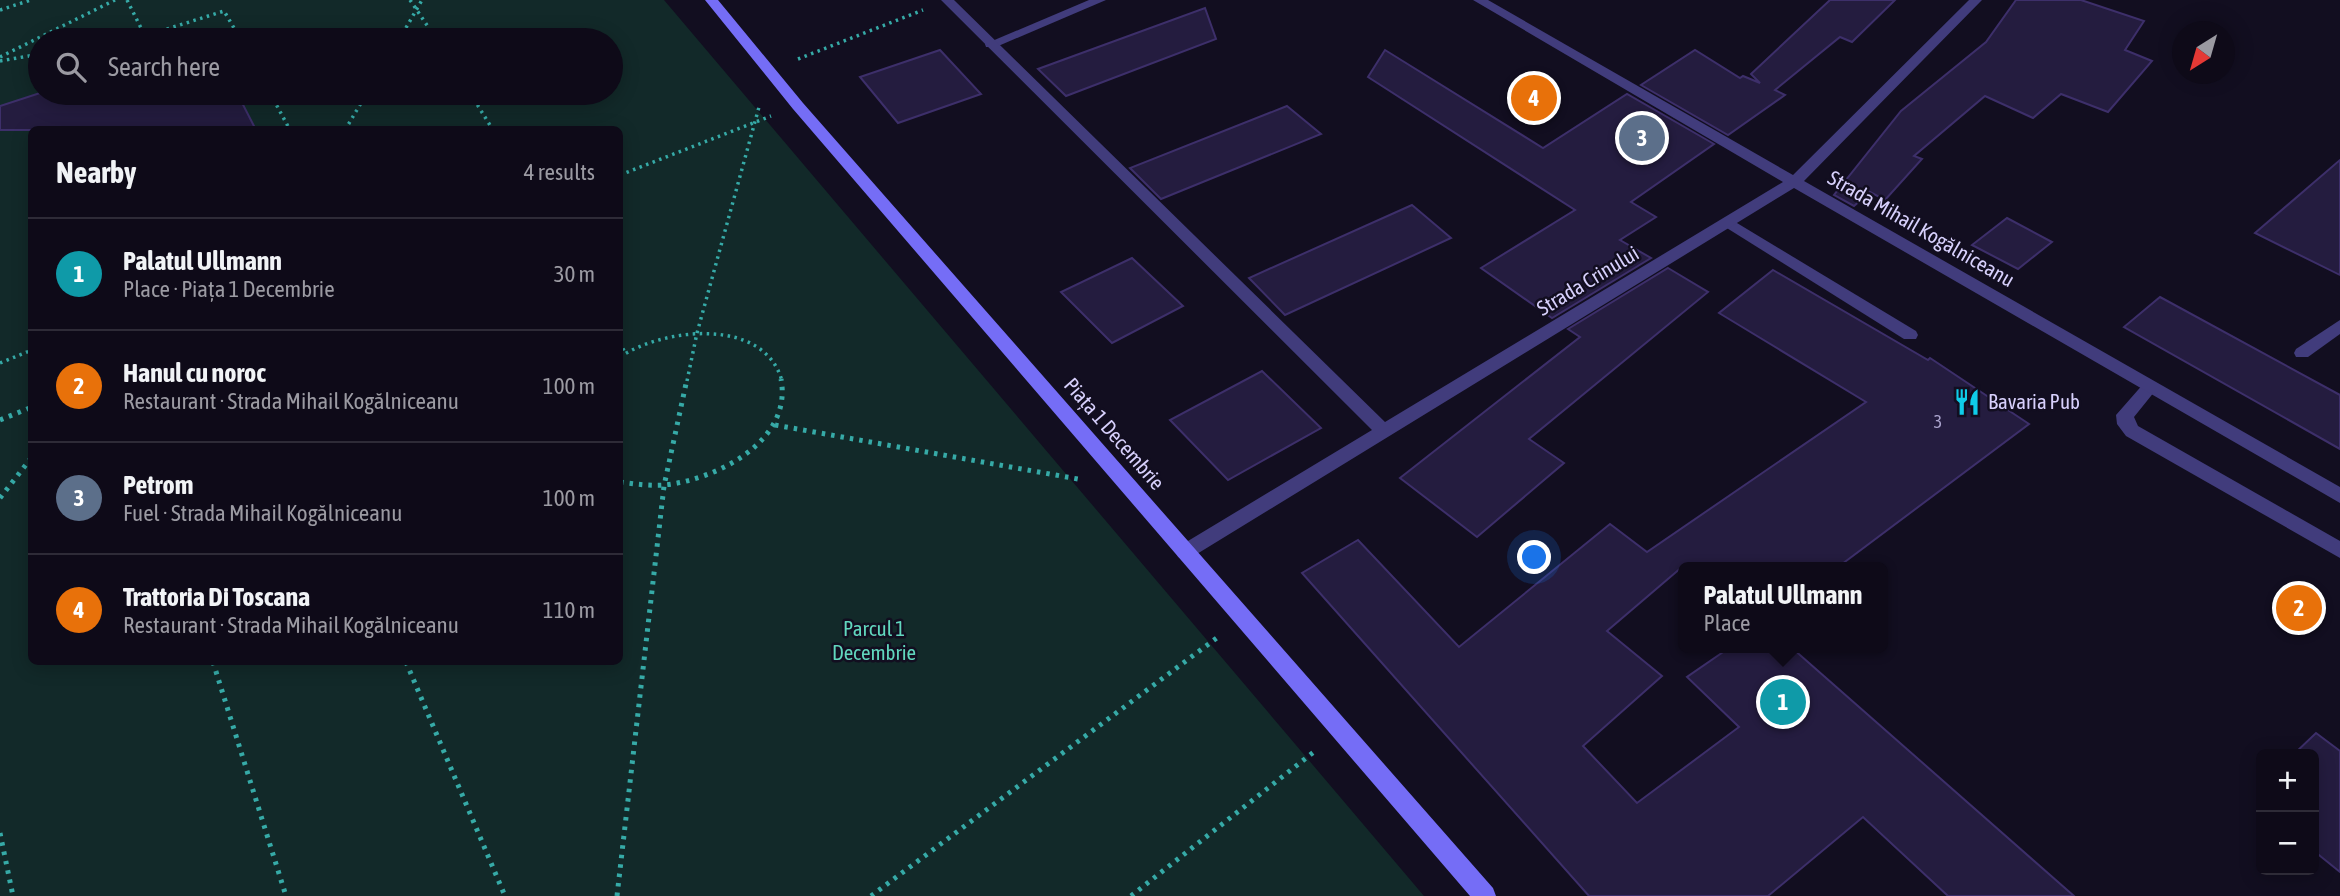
<!DOCTYPE html>
<meta charset="utf-8">
<style>
body{margin:0;font-family:"Asap Condensed",sans-serif;background:#171321;color:#f1f3f6}
.controls{position:absolute;right:21px;bottom:21px;display:grid;overflow:hidden;border-radius:10px;box-shadow:0 4px 18px #0003}
.controls button{width:63px;height:63px;display:grid;place-items:center;padding:0;border:0;border-bottom:2px solid #2e2b37;background:#0e0a18;color:#f1f3f6;font:35px sans-serif}
.compass{position:absolute;left:2172px;top:21px;width:63px;height:63px;border-radius:50%;background:#0e0a18;box-shadow:0 4px 18px #0003;rotate:217deg}
.you{position:absolute;left:1535px;top:558px;width:24px;height:24px;margin:-18px;border:5px solid #fff;border-radius:50%;background:#1a73e8;box-shadow:0 0 0 10px #1a73e833}
.badge{display:grid;place-items:center;width:46px;height:46px;border-radius:50%;background:#0fcce9;color:#fff;font-size:23px;font-weight:700}
.pin{position:absolute;translate:-50% -50%;border:4px solid #fff;box-shadow:0 2px 7px #0006}
.popup{position:absolute;left:1678px;top:562px;width:210px;height:91px;box-sizing:border-box;display:grid;place-content:center;border-radius:10px;background:#0e0a18;filter:drop-shadow(0 2px 5px #0005);font-size:23px;white-space:nowrap;color:#9b9aa2}
.popup b{font-size:26px;color:#f1f3f6}
.popup::after{content:'';position:absolute;left:50%;top:100%;margin-left:-14px;border:14px solid transparent;border-top-color:#0e0a18}
.list{margin:0;padding:0;list-style:none}
h2{display:flex;justify-content:space-between;align-items:center;height:91px;margin:0;padding:0 28px;font-size:30px}
h2 small{font-size:23px;font-weight:400;color:#9b9aa2}
.list li{display:grid;grid-template-columns:46px 1fr auto;gap:21px;align-items:center;box-sizing:border-box;height:112px;padding:0 28px;border-top:2px solid #2e2b37}
.list b{display:block;font-size:26px;white-space:nowrap}
.list p{margin:0;font-size:23px;white-space:nowrap;color:#9b9aa2}
.list em{font-size:23px;font-style:normal;color:#9b9aa2}
.icon{flex:none;width:38px;height:38px;fill:none;stroke:currentColor;stroke-width:2;stroke-linecap:round;stroke-linejoin:round}
.map{position:relative;flex:none;width:2340px;height:896px;overflow:hidden}
.search{position:absolute;background:#0e0a18;box-shadow:0 4px 18px #0003;left:28px;top:28px;width:595px;height:77px;display:flex;align-items:center;gap:18px;box-sizing:border-box;padding:0 24px;border-radius:38px;color:#9b9aa2;font-size:26px}
.panel{position:absolute;background:#0e0a18;box-shadow:0 4px 18px #0003;left:28px;top:126px;width:595px;height:539px;border-radius:10px}
.map>svg:first-child{display:block}
</style>
<div class="map">
<svg width="2340" height="896" viewBox="0 0 2340 896">
<rect width="100%" height="100%" fill="#120e20"/>
<path fill="#122929" fill-rule="evenodd" d="M0,0H664L1424,896H0ZM40,40H611V93H40ZM32,130H620V662H32Z"/>
<g fill="#241c3f" stroke="#3d2f6a" stroke-width="2">
<path d="M1830,0H1895L1852,42L1840,37L1775,90L1785,95L1728,135L1641,85L1695,50L1740,78L1743,76L1760,83L1751,74Z"/>
<path d="M2016,0H2081L2144,21L2125,50L2152,61L2108,112L2061,94L2033,118L1985,96L1914,156L1922,159L1885,200L1870,192L1854,206L1834,195L1901,111L1986,42Z"/>
<path d="M1205,8L1216,39L1066,96L1038,69Z"/>
<path d="M940,50L981,94L898,123L860,77Z"/>
<path d="M1385,50L1543,148L1627,94L1714,144L1631,202L1656,217L1620,240L1651,258L1552,318L1481,268L1575,210L1368,77Z"/>
<path d="M40,93H237L256,130H0V106Z"/>
<path d="M1287,106L1321,134L1161,199L1130,168Z"/>
<path d="M2340,160V275L2255,233Z"/>
<path d="M1412,205L1451,238L1285,315L1249,278Z"/>
<path d="M2007,218L2052,242L2018,269L1972,245Z"/>
<path d="M1132,258L1183,306L1112,343L1061,292Z"/>
<path d="M1668,268L1708,292L1529,439L1564,463L1477,537L1400,478L1580,337L1568,329Z"/>
<path d="M1773,270L1928,360L1930,358L2029,424L1838,567H1682L1607,631L1662,676L1583,746L1637,803L1739,727L1687,677L1729,648H1792L2074,896H1948L1863,817L1768,896H1589L1302,573L1358,540L1459,647L1610,524L1647,552L1866,402L1719,313Z"/>
<path d="M2160,297L2340,395V449L2124,327Z"/>
<path d="M1262,371L1321,428L1228,480L1170,420Z"/>
<path d="M2316,733L2340,751V872L2314,851V754H2294Z"/>
</g>
<g fill="none" stroke-linecap="round" stroke-linejoin="round">
<g stroke="#36aaa7" stroke-width="3.5" stroke-dasharray="2.5 4.5" stroke-linecap="butt">
<path d="M127,0L145,36L224,11L241,40"/>
<path d="M410,0L437,40"/>
<path d="M0,10L31,0"/>
<path d="M119,40L145,36"/>
<path d="M399,40L422,0"/>
<path d="M0,57L115,0"/>
<path d="M798,59L923,10"/>
<path d="M0,61L40,54"/>
<path d="M270,93L290,130"/>
<path d="M470,93L493,130"/>
<path d="M345,130L367,93"/>
<path d="M620,175L771,116"/>
<path d="M620,342L625,353"/>
<path d="M620,357C663,328 764,316 782,381"/>
<path d="M0,363L32,350"/>
<path d="M687,381L697,333L759,107"/>
</g>
<g stroke="#36aaa7" stroke-width="5" stroke-dasharray="3.5 6" stroke-linecap="butt">
<path d="M0,420L32,407"/>
<path d="M775,425L1078,479"/>
<path d="M620,482C635,484 649,486 664,485C715,480 793,442 781,379"/>
<path d="M0,498L32,457"/>
<path d="M213,662L286,896"/>
<path d="M406,662L505,896"/>
<path d="M0,833L13,896"/>
<path d="M617,896L664,486L687,379"/>
<path d="M871,896L1218,637"/>
<path d="M1131,896L1315,751"/>
</g>
<g fill="#413c7c" fill-rule="evenodd">
<path d="M1089,0H1106L996,47H986L985,44Z"/>
<path d="M1727,217L1916,331L1918,335L1916,339H1904L1722,225L1720,222Z"/>
<path d="M2340,320V334L2308,357H2296L2294,353L2296,349Z"/>
<path d="M2151,380L2159,386L2134,417L2138,426L2340,541V558L2126,436L2117,424L2116,415L2145,382Z"/>
</g>
<path fill="#413c7c" fill-rule="evenodd" d="M941,0H954L1385,422L1783,182L1473,0H1488L1793,175L1969,0H1982L1804,181L2340,487V503L1794,188L1192,557L1185,560L1178,557L1176,552L1178,547L1372,430Z"/>
<path fill="#756df6" fill-rule="evenodd" d="M705,0H718L803,103L1493,888L1496,896H1470L793,109Z"/>
</g>
<defs>
<symbol id="restaurant-bare" viewBox="-9 -9 18 18"><path d="M-5-6h1v4h1v-4h1v4h1v-4h1v5L-1.5 .5V6h-2V.5L-5-1ZM5-6V6H3V1.5H1.5Q1.5-4 5-6Z" fill="#0fcce9" stroke="#120e20" stroke-width="2.5" paint-order="stroke"/></symbol>
</defs>
<g fill-rule="evenodd">
<use href="#restaurant-bare" x="1948" y="383" width="38" height="38"/>
</g>
<g text-anchor="middle" stroke-width="5" stroke-linejoin="round" paint-order="stroke">
<g font-size="18" fill="#aaa3cd">
<text x="1938" y="428">3</text>
</g>
<g font-size="21" fill="#d7d0fc" stroke="#120e20">
<text transform="translate(1921 229) rotate(30)" y="7">Strada Mihail Kogălniceanu</text>
<text transform="translate(1588 281) rotate(-31)" y="7">Strada Crinului</text>
<text transform="translate(1114 434) rotate(49)" y="7">Piața 1 Decembrie</text>
</g>
<g font-size="21" fill="#d7d0fc" stroke="#120e20" text-anchor="start">
<text x="1988" y="409">Bavaria Pub</text>
</g>
<g font-size="21" fill="#61d7be" stroke="#120e20">
<text x="874" y="636">Parcul 1<tspan x="874" dy="24">Decembrie</tspan></text>
</g>
</g>
</svg>
<div class="controls">
<button>+</button>
<button>−</button>
</div>
<svg class="compass" viewBox="-18 -18 36 36"><path d="M0-13l5 13h-10z" fill="#e53935"/><path d="M0 13l5-13h-10z" fill="#9b9aa2"/></svg>
<div class="you"></div>
<div class="pin badge" style="left:1783px;top:702px;background:#0f9aa8">1</div>
<div class="popup"><b>Palatul Ullmann</b>Place</div>
<div class="pin badge" style="left:2299px;top:608px;background:#e8710a">2</div>
<div class="pin badge" style="left:1642px;top:138px;background:#5c6f8a">3</div>
<div class="pin badge" style="left:1534px;top:98px;background:#e8710a">4</div>
<div class="search"><svg class="icon" aria-label="search" viewBox="0 0 24 24"><circle cx="10" cy="10" r="6"/><path d="M15 15l6 6"/></svg>Search here</div>
<section class="panel">
<h2>Nearby<small>4 results</small></h2>
<ul class="list">
<li><span class="badge" style="background:#0f9aa8">1</span><div><b>Palatul Ullmann</b><p>Place · Piața 1 Decembrie</p></div><em>30 m</em></li>
<li><span class="badge" style="background:#e8710a">2</span><div><b>Hanul cu noroc</b><p>Restaurant · Strada Mihail Kogălniceanu</p></div><em>100 m</em></li>
<li><span class="badge" style="background:#5c6f8a">3</span><div><b>Petrom</b><p>Fuel · Strada Mihail Kogălniceanu</p></div><em>100 m</em></li>
<li><span class="badge" style="background:#e8710a">4</span><div><b>Trattoria Di Toscana</b><p>Restaurant · Strada Mihail Kogălniceanu</p></div><em>110 m</em></li>
</ul>
</section>
</div>
